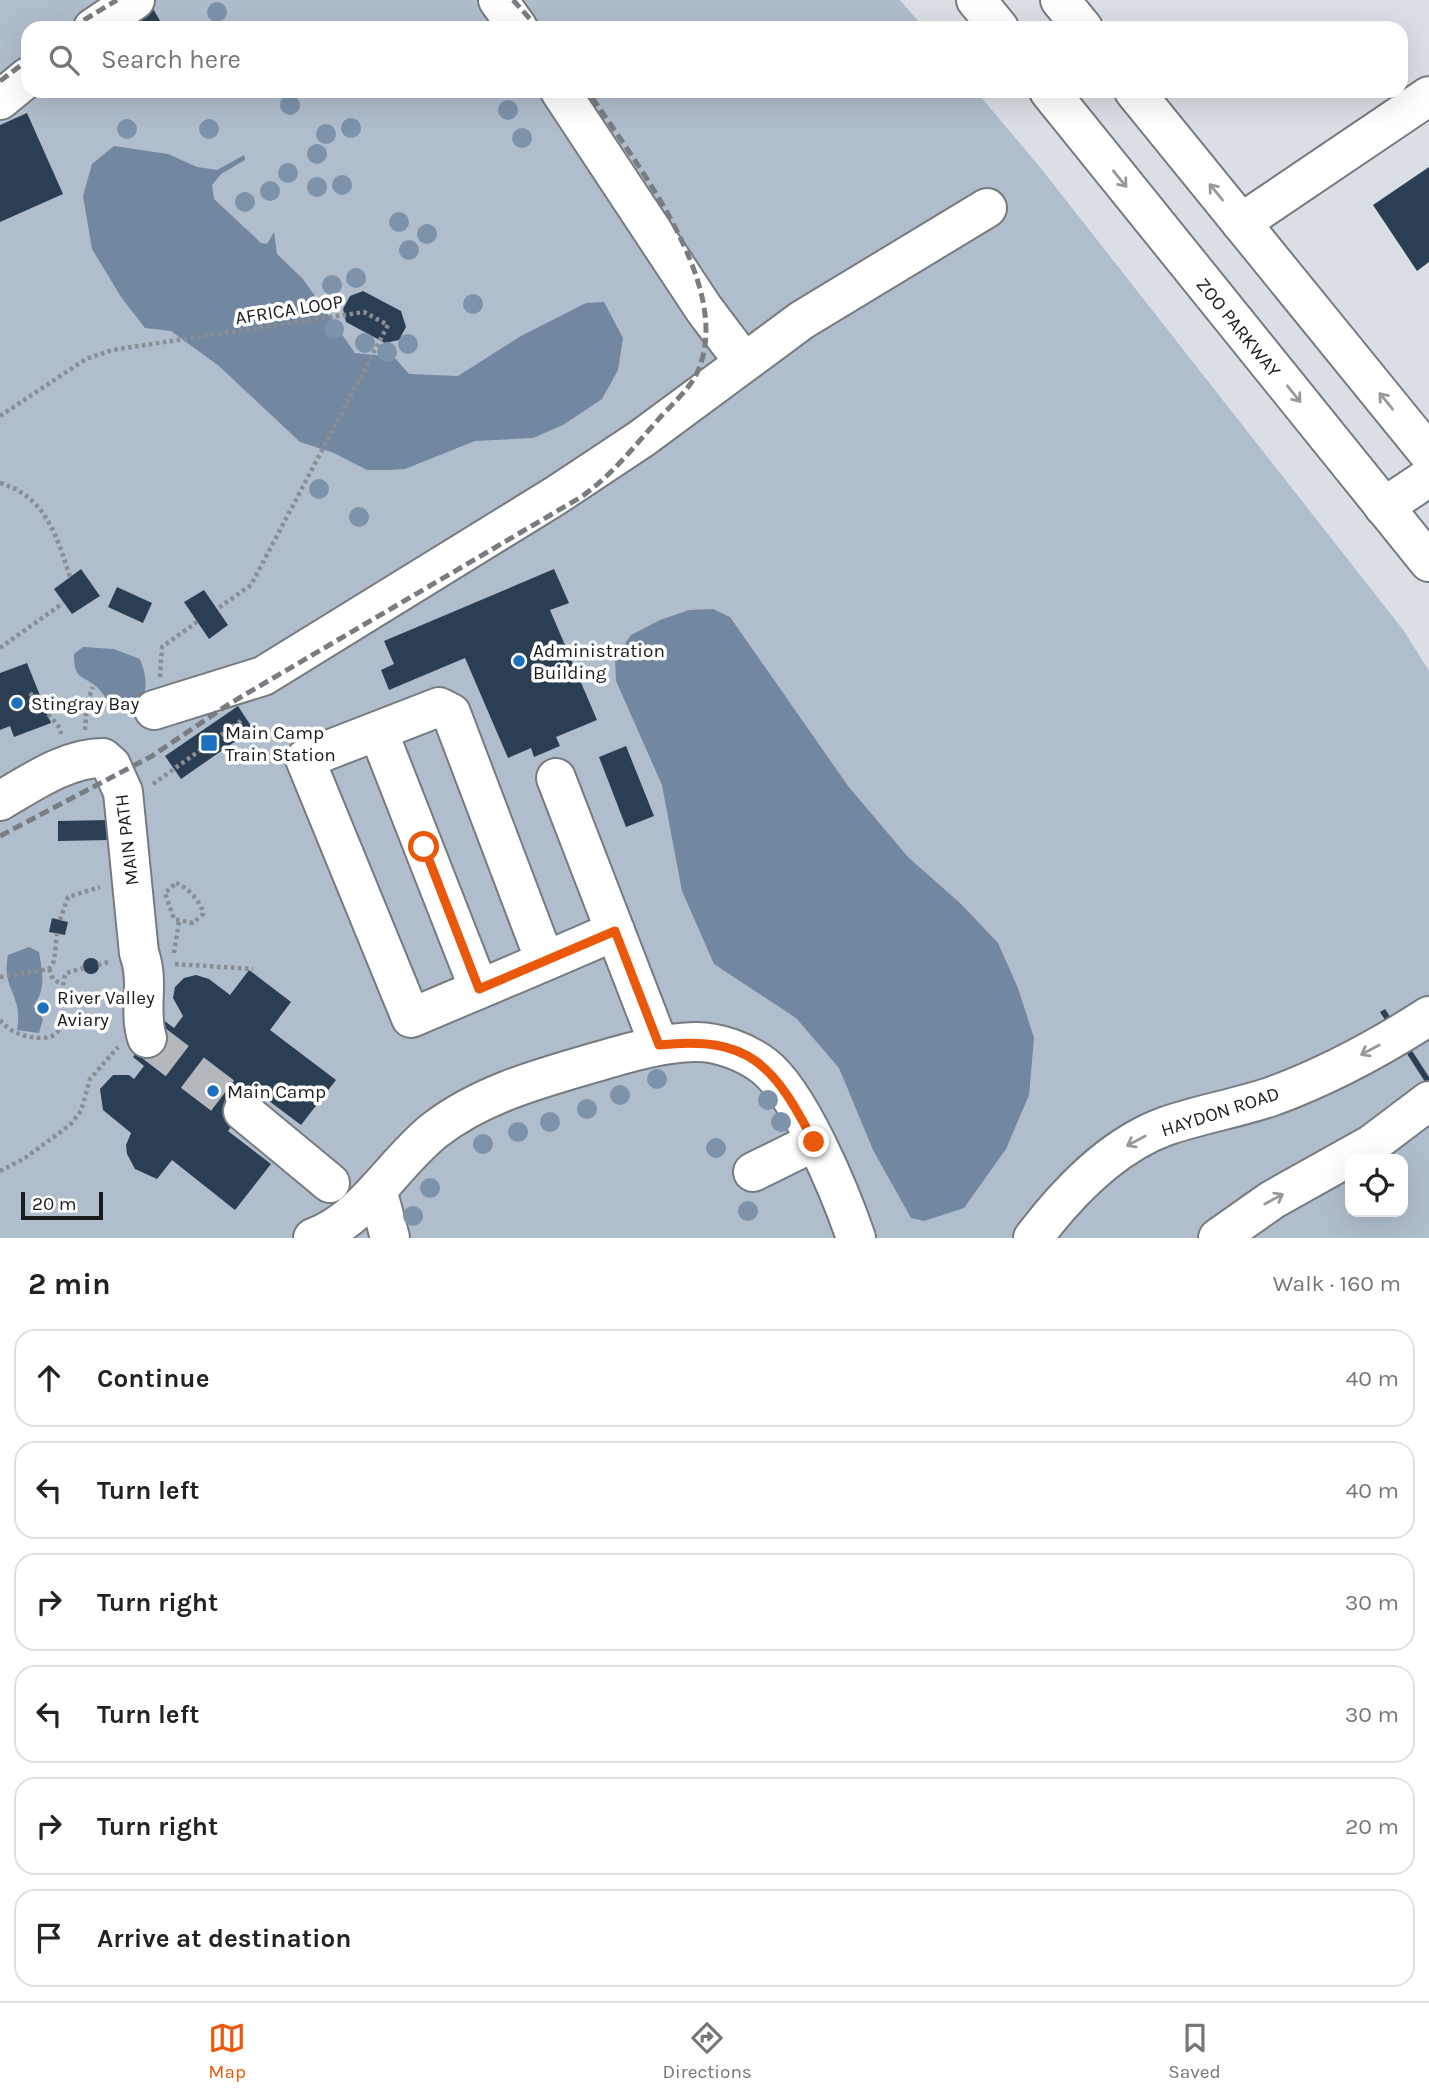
<!DOCTYPE html>
<meta charset="utf-8">
<style>
body{margin:0;font-family:Karla,sans-serif;background:#f2f2f2;color:#222}
.controls{position:absolute;right:21px;bottom:21px;display:grid;overflow:hidden;border-radius:14px;box-shadow:0 7px 28px #0002}
.controls button{width:63px;height:63px;display:grid;place-items:center;padding:0;border:0;border-bottom:2px solid #e0e0e0;background:#fff;color:#222;font:35px sans-serif}
.scale{position:absolute;left:21px;bottom:18px;width:82px;box-sizing:border-box;padding-left:7px;border:4px solid #1a1c1e;border-top:0;font-size:19px;line-height:24px;white-space:nowrap;color:#1a1c1e;-webkit-text-stroke:5px #fff;paint-order:stroke}
.stop{position:absolute;width:21px;height:21px;margin:-16px;border:5px solid #ea580c;border-radius:50%;background:#fff}
.stop.end{background:#ea580c;border-color:#fff;box-shadow:0 2px 7px #0008}
.list{margin:0;padding:0;list-style:none}
h2{display:flex;justify-content:space-between;align-items:center;height:91px;margin:0;padding:0 28px;font-size:30px}
h2 small{font-size:23px;font-weight:400;color:#767676}
.list li{display:grid;grid-template-columns:46px 1fr auto;gap:21px;align-items:center;box-sizing:border-box;height:98px;margin:0 14px 14px;padding:0 14px;border:2px solid #e0e0e0;border-radius:21px}
.list b{display:block;font-size:26px;white-space:nowrap}
.list em{font-size:23px;font-style:normal;color:#767676}
.icon{flex:none;width:38px;height:38px;fill:none;stroke:currentColor;stroke-width:2;stroke-linecap:round;stroke-linejoin:round}
.map{position:relative;flex:none;width:1429px;height:1238px;overflow:hidden}
.search{position:absolute;background:#fff;box-shadow:0 7px 28px #0002;left:21px;right:21px;top:21px;height:77px;display:flex;align-items:center;gap:18px;box-sizing:border-box;padding:0 24px;border-radius:21px;color:#767676;font-size:26px}
.sheet{height:763px;background:#fff}
nav{display:flex;justify-content:space-around;align-items:center;box-sizing:border-box;height:98px;border-top:2px solid #e0e0e0;background:#fff;font-size:19px;color:#767676}
nav a{display:grid;justify-items:center;gap:4px}
nav .on{color:#ea580c}
.map>svg:first-child{display:block}
</style>
<div class="map">
<svg width="1429" height="1238" viewBox="0 0 1429 1238">
<rect width="100%" height="100%" fill="#dadfe5"/>
<path fill="#b0bdcd" fill-rule="evenodd" d="M0,0H900L924,28H28V91H976L1043,171L1404,631L1429,671V1238H0ZM1350,1159H1403V1212H1350Z"/>
<g fill="#7287a0">
<path d="M114,146L168,154L197,167L217,170L244,155L245,160L221,174L212,185L214,199L261,243L267,244L274,232L277,254L303,279L355,353L394,357L409,374L458,376L521,336L586,303L604,302L623,338L618,370L602,399L563,425L533,438L475,441L405,469L389,470H367L334,453L300,442L219,366L171,331L145,328L121,297L92,249L83,196L92,164Z"/>
<path d="M713,609L730,617L848,786L908,857L961,904L998,943L1018,988L1034,1038L1029,1095L1006,1149L964,1208L924,1221L911,1218L873,1150L839,1068L796,1018L714,964L682,891L662,785L616,681L615,658L631,635L660,620L689,610Z"/>
<path d="M83,647L114,649L140,659C149,683 148,695 131,715L114,711C109,704 104,694 98,688C82,674 74,681 74,654Z"/>
<path d="M29,947L39,952C42,971 47,990 33,1006L43,1019L39,1033L17,1030C24,995 1,990 8,955Z"/>
</g>
<g fill="#2b3f54">
<path d="M151,5L164,28H123Z"/>
<path d="M27,113L63,194L0,222V125Z"/>
<path d="M1429,167V262L1417,271L1373,205Z"/>
<path d="M363,291L401,311L406,327L399,340L385,343L346,322L343,309L350,296Z"/>
<path d="M81,569L100,596L72,614L54,589Z"/>
<path d="M554,569L569,603L550,610L597,720L556,737L560,746L534,757L531,748L508,758L465,658L389,690L381,670L394,664L384,641Z"/>
<path d="M117,587L152,603L143,623L108,607Z"/>
<path d="M204,590L228,625L209,639L184,602Z"/>
<path d="M27,663L51,723L14,737L10,726L0,730V673Z"/>
<path d="M238,706L253,729L181,779L165,756Z"/>
<path d="M626,746L654,816L626,827L599,757Z"/>
<path d="M109,820L110,840L58,841V821Z"/>
<path d="M52,918L68,922L65,935L49,932Z"/>
<circle cx="91" cy="966" r="8"/>
<path d="M249,970L291,1002L270,1030L336,1080L301,1125L257,1092L243,1111L228,1131L271,1164L235,1210L172,1160L157,1179L135,1169L127,1154L126,1145L131,1133L103,1110L100,1089L113,1075H129L134,1079L144,1066L133,1057L147,1038L162,1019L174,1028L183,1016L173,998L175,987L184,978L196,975L209,979L230,995Z"/>
<path d="M1385,1009L1429,1077V1088L1380,1012Z"/>
</g>
<g fill="none" stroke-linecap="round" stroke-linejoin="round">
<path stroke="#b4b8bd" stroke-width="38" stroke-dasharray="38 19" stroke-linecap="butt" d="M147,1038L243,1111"/>
<defs>
<g id="minor">
<path d="M498,0L518,28"/>
<path d="M93,28L135,0"/>
<path d="M560,91L704,309L744,362"/>
<path d="M0,100L28,77"/>
<path d="M1241,223L1429,96"/>
<path d="M1384,507L1429,477"/>
<path d="M154,710L263,676L555,496L641,439L802,320L987,208"/>
<path d="M378,731L479,989"/>
<path d="M556,778L659,1045"/>
<path d="M0,801C31,783 66,758 103,758L111,765L123,792L139,953C150,982 138,1010 147,1038"/>
<path d="M545,961L451,713L439,707L305,759L411,1018C479,989 547,961 615,931"/>
<path d="M243,1111L330,1183"/>
<path d="M753,1172L814,1142"/>
<path d="M378,1193L390,1238"/>
<path d="M313,1238C366,1218 393,1163 435,1130C479,1096 534,1080 586,1065C621,1055 657,1043 694,1042C717,1041 746,1052 764,1066C800,1094 841,1194 856,1238"/>
<path d="M1033,1238C1067,1193 1111,1146 1166,1126C1201,1114 1238,1108 1273,1096C1327,1076 1381,1047 1429,1016"/>
<path d="M1218,1238L1272,1200L1372,1144L1429,1101"/>
</g>
<g id="major">
<path d="M976,0L999,28"/>
<path d="M1060,0L1083,28"/>
<path d="M1049,91L1429,562"/>
<path d="M1134,91L1429,454"/>
</g>
</defs>
<use href="#minor" stroke="#767b80" stroke-width="42"/>
<use href="#major" stroke="#767b80" stroke-width="42"/>
<g stroke="#8a8d92" stroke-width="4.5" stroke-dasharray="3.5 3.5" stroke-linecap="butt">
<path d="M0,416L86,359L112,350L364,312L388,325L251,585L217,609"/>
<path d="M0,483C45,496 57,536 70,577"/>
<path d="M0,648L63,603"/>
<path d="M160,677L162,647L197,622"/>
<path d="M30,693L60,728L61,734"/>
<path d="M85,730L87,702L93,687"/>
<path d="M153,784L241,721"/>
<path d="M176,883C187,887 202,902 203,914L193,923L174,919L165,893Z"/>
<path d="M60,920L68,897L100,887"/>
<path d="M174,953L179,921"/>
<path d="M175,964L253,969"/>
<path d="M98,965L108,962"/>
<path d="M49,969L53,979L61,984"/>
<path d="M0,977L49,969L54,961L57,933"/>
<path d="M0,1020C10,1032 23,1037 39,1038C78,1039 56,994 66,973L84,968"/>
<path d="M0,1171L25,1158L70,1125L81,1111L90,1079L118,1047"/>
</g>
<use href="#minor" stroke="#fff" stroke-width="38"/>
<use href="#major" stroke="#fff" stroke-width="38"/>
<g stroke="#797d81" stroke-width="5" stroke-dasharray="10 5" stroke-linecap="butt">
<path d="M513,0L538,28"/>
<path d="M71,28L117,0"/>
<path d="M0,81L28,60"/>
<path d="M0,836L152,756L229,704L581,497C611,476 632,449 656,422C669,407 689,390 697,373C737,287 633,161 588,91"/>
</g>
</g>
<g fill="#7d93aa">
<circle cx="217" cy="12" r="10"/>
<circle cx="290" cy="105" r="10"/>
<circle cx="508" cy="110" r="10"/>
<circle cx="351" cy="128" r="10"/>
<circle cx="127" cy="129" r="10"/>
<circle cx="209" cy="129" r="10"/>
<circle cx="326" cy="134" r="10"/>
<circle cx="522" cy="138" r="10"/>
<circle cx="317" cy="154" r="10"/>
<circle cx="288" cy="173" r="10"/>
<circle cx="342" cy="185" r="10"/>
<circle cx="317" cy="187" r="10"/>
<circle cx="270" cy="191" r="10"/>
<circle cx="245" cy="202" r="10"/>
<circle cx="399" cy="222" r="10"/>
<circle cx="427" cy="234" r="10"/>
<circle cx="409" cy="250" r="10"/>
<circle cx="356" cy="278" r="10"/>
<circle cx="332" cy="285" r="10"/>
<circle cx="473" cy="304" r="10"/>
<circle cx="334" cy="329" r="10"/>
<circle cx="365" cy="343" r="10"/>
<circle cx="408" cy="344" r="10"/>
<circle cx="387" cy="352" r="10"/>
<circle cx="319" cy="489" r="10"/>
<circle cx="359" cy="517" r="10"/>
<circle cx="657" cy="1079" r="10"/>
<circle cx="620" cy="1095" r="10"/>
<circle cx="768" cy="1100" r="10"/>
<circle cx="587" cy="1109" r="10"/>
<circle cx="550" cy="1122" r="10"/>
<circle cx="781" cy="1122" r="10"/>
<circle cx="518" cy="1132" r="10"/>
<circle cx="483" cy="1144" r="10"/>
<circle cx="716" cy="1148" r="10"/>
<circle cx="430" cy="1188" r="10"/>
<circle cx="748" cy="1211" r="10"/>
<circle cx="413" cy="1216" r="10"/>
</g>
<defs><path id="oneway-shaft" d="M-6 0H5M1.5-3L5.5 0L1.5 3" fill="none" stroke-width="1.6" stroke-linecap="round" stroke-linejoin="round" transform="scale(1.75)"/></defs>
<g stroke="#98999a">
<use href="#oneway-shaft" transform="translate(1120 179) rotate(51)"/>
<use href="#oneway-shaft" transform="translate(1216 192) rotate(-129)"/>
<use href="#oneway-shaft" transform="translate(1294 394) rotate(51)"/>
<use href="#oneway-shaft" transform="translate(1386 401) rotate(-129)"/>
<use href="#oneway-shaft" transform="translate(1370 1050) rotate(152)"/>
<use href="#oneway-shaft" transform="translate(1136 1141) rotate(152)"/>
<use href="#oneway-shaft" transform="translate(1274 1199) rotate(-29)"/>
</g>
<g fill="none" stroke-linecap="round" stroke-linejoin="round">
<path stroke="#ea580c" stroke-width="9" d="M424,847L479,989L615,931L659,1045C751,1035 774,1066 814,1142"/>
</g>
<g fill="#1d70be" stroke="#fff" stroke-width="2.5">
<circle cx="519" cy="661" r="7"/>
<circle cx="17" cy="703" r="7"/>
<rect x="200" y="734" width="18" height="18" rx="3.5"/>
<circle cx="43" cy="1008" r="7"/>
<circle cx="213" cy="1091" r="7"/>
</g>
<g text-anchor="middle" stroke-width="7" stroke-linejoin="round" paint-order="stroke">
<g font-size="19" fill="#1a1c1e" stroke="#fff">
<text transform="translate(289 309) rotate(-9)" y="7">AFRICA LOOP</text>
<text transform="translate(1239 327) rotate(51)" y="7">ZOO PARKWAY</text>
<text transform="translate(126 840) rotate(-97)" y="7">MAIN PATH</text>
<text transform="translate(1220 1111) rotate(-18)" y="7">HAYDON ROAD</text>
</g>
<g font-size="19" fill="#1a1c1e" stroke="#fff" text-anchor="start">
<text x="533" y="657">Administration<tspan x="533" dy="22">Building</tspan></text>
<text x="31" y="710">Stingray Bay</text>
<text x="225" y="739">Main Camp<tspan x="225" dy="22">Train Station</tspan></text>
<text x="57" y="1004">River Valley<tspan x="57" dy="22">Aviary</tspan></text>
<text x="227" y="1098">Main Camp</text>
</g>
</g>
</svg>
<div class="controls">
<button><svg class="icon" aria-label="locate" viewBox="0 0 24 24"><circle cx="12" cy="12" r="6"/><path d="M12 2v4M12 18v4M2 12h4M18 12h4"/></svg></button>
</div>
<div class="scale">20 m</div>
<div class="stop" style="left:424px;top:847px"></div>
<div class="stop end" style="left:814px;top:1142px"></div>
<div class="search"><svg class="icon" aria-label="search" viewBox="0 0 24 24"><circle cx="10" cy="10" r="6"/><path d="M15 15l6 6"/></svg>Search here</div>
</div>
<section class="sheet">
<h2>2 min<small>Walk · 160 m</small></h2>
<ul class="list">
<li><svg class="icon" aria-label="ahead" viewBox="0 0 24 24"><path d="M12 20V5M6 11l6-6 6 6"/></svg><div><b>Continue</b></div><em>40 m</em></li>
<li><svg class="icon" aria-label="left" viewBox="0 0 24 24"><path d="M17 20v-9H6M10 6l-5 5 5 5"/></svg><div><b>Turn left</b></div><em>40 m</em></li>
<li><svg class="icon" aria-label="right" viewBox="0 0 24 24"><path d="M7 20v-9h11M14 6l5 5-5 5"/></svg><div><b>Turn right</b></div><em>30 m</em></li>
<li><svg class="icon" aria-label="left" viewBox="0 0 24 24"><path d="M17 20v-9H6M10 6l-5 5 5 5"/></svg><div><b>Turn left</b></div><em>30 m</em></li>
<li><svg class="icon" aria-label="right" viewBox="0 0 24 24"><path d="M7 20v-9h11M14 6l5 5-5 5"/></svg><div><b>Turn right</b></div><em>20 m</em></li>
<li><svg class="icon" aria-label="arrive" viewBox="0 0 24 24"><path d="M6 21V4h12l-3 4 3 4H6"/></svg><div><b>Arrive at destination</b></div></li>
</ul>
</section>
<nav>
<a class="on"><svg class="icon" aria-label="map" viewBox="0 0 24 24"><path d="M3 6l6-2 6 2 6-2v14l-6 2-6-2-6 2zM9 4v14M15 6v14"/></svg>Map</a>
<a><svg class="icon" aria-label="directions" viewBox="0 0 24 24"><path d="M12 3l9 9-9 9-9-9zM9 14v-3h6M13 9l2 2-2 2"/></svg>Directions</a>
<a><svg class="icon" aria-label="saved" viewBox="0 0 24 24"><path d="M7 4h10v16l-5-4-5 4z"/></svg>Saved</a>
</nav>
